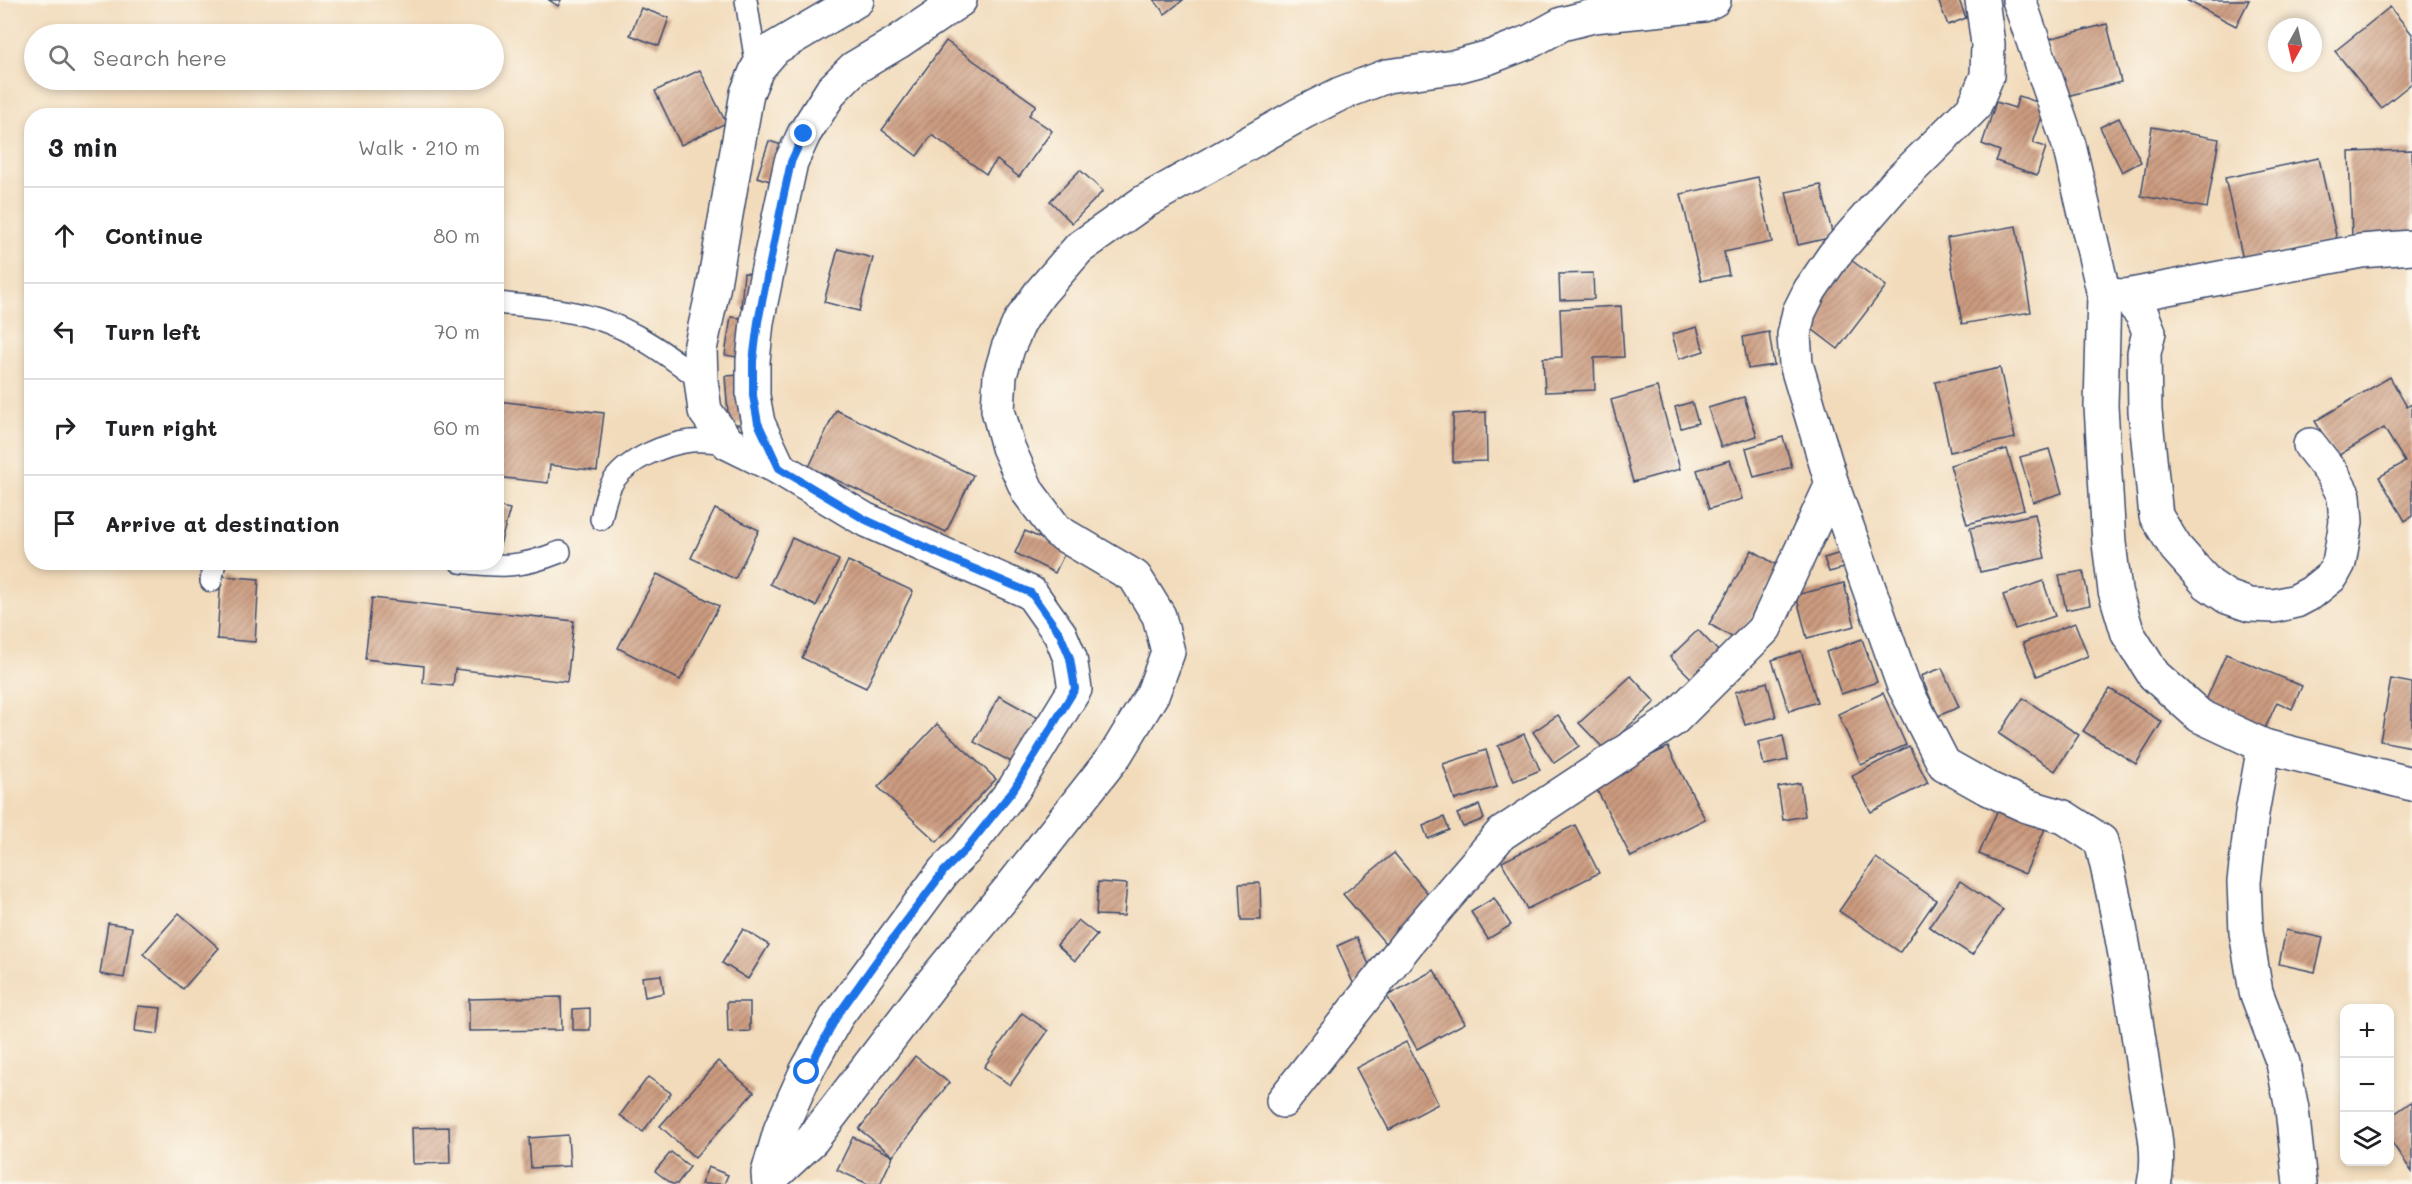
<!DOCTYPE html>
<meta charset="utf-8">
<style>
body{margin:0;font-family:Mali,sans-serif;background:#f6f6f6;color:#202124}
.controls{position:absolute;right:18px;bottom:18px;display:grid;overflow:hidden;border-radius:12px;box-shadow:0 3px 9px #0003}
.controls button{width:54px;height:54px;display:grid;place-items:center;padding:0;border:0;border-bottom:2px solid #e0e0e0;background:#fff;color:#202124;font:30px sans-serif}
.compass{position:absolute;left:2268px;top:18px;width:54px;height:54px;border-radius:50%;background:#fff;box-shadow:0 3px 9px #0003;rotate:188deg}
.stop{position:absolute;width:18px;height:18px;margin:-14px;border:4px solid #1a73e8;border-radius:50%;background:#fff}
.stop.end{background:#1a73e8;border-color:#fff;box-shadow:0 2px 6px #0008}
.list{margin:0;padding:0;list-style:none}
h2{display:flex;justify-content:space-between;align-items:center;height:78px;margin:0;padding:0 24px;font-size:26px}
h2 small{font-size:20px;font-weight:400;color:#757577}
.list li{display:grid;grid-template-columns:39px 1fr auto;gap:18px;align-items:center;box-sizing:border-box;height:96px;padding:0 24px;border-top:2px solid #e0e0e0}
.list b{display:block;font-size:22px;white-space:nowrap}
.list em{font-size:20px;font-style:normal;color:#757577}
.icon{flex:none;width:33px;height:33px;fill:none;stroke:currentColor;stroke-width:2;stroke-linecap:round;stroke-linejoin:round}
.map{position:relative;flex:none;width:2412px;height:1184px;overflow:hidden}
.search{position:absolute;background:#fff;box-shadow:0 3px 9px #0003;left:24px;top:24px;width:480px;height:66px;display:flex;align-items:center;gap:15px;box-sizing:border-box;padding:0 21px;border-radius:33px;color:#757577;font-size:22px}
.panel{position:absolute;background:#fff;box-shadow:0 3px 9px #0003;left:24px;top:108px;width:480px;height:462px;border-radius:24px}
.map>svg:first-child{display:block}
</style>
<div class="map">
<svg width="2412" height="1184" viewBox="0 0 2412 1184">
<defs>
<pattern id="building-hatch" width="6" height="6" patternUnits="userSpaceOnUse" patternTransform="scale(1.5)"><rect width="6" height="6" fill="#cc9b7f"/><path d="M-1 1l2-2M0 6l6-6M5 7l2-2" fill="none" stroke="#a57f6b"/></pattern>
</defs>
<rect width="100%" height="100%" fill="#fbf7ec"/>
<filter id="ink" filterUnits="userSpaceOnUse"><feTurbulence type="fractalNoise" baseFrequency=".0167" numOctaves="2"/><feDisplacementMap in="SourceGraphic" scale="12" xChannelSelector="R" yChannelSelector="G"/><feConvolveMatrix kernelMatrix="1 2 1 2 8 2 1 2 1" color-interpolation-filters="sRGB"/></filter>
<filter id="wash" filterUnits="userSpaceOnUse"><feTurbulence type="fractalNoise" baseFrequency=".008" numOctaves="4" result="noise"/><feDisplacementMap in="SourceGraphic" scale="24" xChannelSelector="R" yChannelSelector="G"/><feGaussianBlur stdDeviation="1.35" result="paint"/><feColorMatrix in="noise" values="0 0 0 0 0 0 0 0 0 0 0 0 0 0 0 0 0 1.4 0 .05"/><feComposite in="paint" operator="in"/></filter>
<g filter="url(#wash)">
<rect width="100%" height="100%" fill="#f2dbbb"/>
<g id="blocks">
<g fill="url(#building-hatch)">
<path d="M549,0H561L558,6Z"/>
<path d="M1154,0H1183L1165,14Z"/>
<path d="M1938,0H1959L1966,18L1948,25Z"/>
<path d="M2186,0H2249L2236,26Z"/>
<path d="M2390,7L2412,34V83L2381,108L2335,51Z"/>
<path d="M641,8L669,18L659,46L630,35Z"/>
<path d="M2107,24L2121,82L2063,97L2048,39Z"/>
<path d="M946,41L1036,105L1029,115L1052,131L1019,177L997,160L986,174L932,135L917,156L882,130Z"/>
<path d="M700,70L726,123L681,145L655,91Z"/>
<path d="M2019,96L2046,105L2033,143L2046,147L2037,175L1996,161L2000,151L1982,144L1996,102L2015,108Z"/>
<path d="M2119,118L2141,162L2122,172L2100,127Z"/>
<path d="M2152,127L2219,139L2207,208L2141,196Z"/>
<path d="M769,141L782,145L770,181L757,177Z"/>
<path d="M2412,150V236L2352,238L2349,152Z"/>
<path d="M2319,158L2337,240L2243,260L2225,178Z"/>
<path d="M1080,170L1103,191L1072,223L1050,201Z"/>
<path d="M1758,177L1772,242L1724,252L1729,275L1701,281L1681,194Z"/>
<path d="M1821,185L1833,237L1798,245L1786,192Z"/>
<path d="M2016,226L2031,312L1962,324L1947,238Z"/>
<path d="M838,249L873,258L859,311L824,302Z"/>
<path d="M1851,260L1886,286L1838,349L1804,323Z"/>
<path d="M744,273L755,274L752,308L741,307Z"/>
<path d="M1593,273L1594,299L1560,300L1559,274Z"/>
<path d="M1621,306L1624,357L1594,358L1595,390L1545,392L1543,358L1562,357L1560,309Z"/>
<path d="M731,317L748,319L742,358L725,355Z"/>
<path d="M1697,327L1704,351L1679,359L1672,334Z"/>
<path d="M1769,332L1774,365L1748,369L1743,337Z"/>
<path d="M2000,368L2015,438L1950,452L1935,382Z"/>
<path d="M742,375L746,423L729,425L725,376Z"/>
<path d="M2390,377L2407,407L2412,404V516L2405,521L2379,477L2405,462L2384,428L2336,457L2315,421Z"/>
<path d="M1657,387L1680,469L1633,482L1611,400Z"/>
<path d="M1744,397L1757,436L1721,447L1708,408Z"/>
<path d="M496,401L604,413L597,471L550,465L548,483L496,477Z"/>
<path d="M1692,402L1698,423L1681,428L1675,407Z"/>
<path d="M836,410L973,475L946,532L809,467Z"/>
<path d="M1486,412L1487,461L1453,462V414Z"/>
<path d="M1783,437L1792,467L1754,477L1746,448Z"/>
<path d="M2007,449L2024,509L1967,524L1950,465Z"/>
<path d="M2049,449L2062,493L2033,502L2020,457Z"/>
<path d="M1730,460L1742,499L1709,509L1697,470Z"/>
<path d="M496,506L510,509L500,545L496,544Z"/>
<path d="M715,509L759,530L735,579L691,558Z"/>
<path d="M2035,514L2045,558L1980,572L1970,528Z"/>
<path d="M1025,531L1066,550L1055,573L1015,553Z"/>
<path d="M792,538L839,560L816,606L770,584Z"/>
<path d="M1752,550L1780,567L1737,640L1709,624Z"/>
<path d="M1844,552L1848,567L1829,572L1824,558Z"/>
<path d="M848,561L913,591L866,688L802,658Z"/>
<path d="M2083,571L2090,605L2066,610L2059,575Z"/>
<path d="M657,574L719,606L680,680L618,648Z"/>
<path d="M221,576L259,579L255,642L217,639Z"/>
<path d="M2043,581L2055,616L2015,629L2003,595Z"/>
<path d="M1844,583L1855,626L1807,638L1796,595Z"/>
<path d="M372,598L574,621L567,682L455,669L453,686L423,683L424,666L365,659Z"/>
<path d="M2075,623L2088,656L2037,676L2023,643Z"/>
<path d="M1698,630L1720,653L1693,680L1670,657Z"/>
<path d="M1862,639L1877,682L1841,694L1826,652Z"/>
<path d="M1801,651L1817,702L1789,711L1772,660Z"/>
<path d="M2226,654L2302,686L2292,709L2277,702L2263,733L2203,707Z"/>
<path d="M1942,668L1959,707L1938,716L1921,676Z"/>
<path d="M1631,676L1655,702L1604,749L1579,723Z"/>
<path d="M2391,679L2412,683V747L2380,741Z"/>
<path d="M1767,682L1776,717L1745,725L1735,692Z"/>
<path d="M2110,689L2162,722L2136,764L2083,731Z"/>
<path d="M1883,693L1906,745L1861,765L1838,714Z"/>
<path d="M999,696L1040,719L1015,764L974,742Z"/>
<path d="M2023,698L2079,735L2055,771L1999,734Z"/>
<path d="M1558,715L1579,746L1554,763L1533,732Z"/>
<path d="M937,724L996,779L937,842L878,787Z"/>
<path d="M1524,734L1540,770L1514,781L1498,746Z"/>
<path d="M1783,736L1788,760L1764,765L1758,742Z"/>
<path d="M1909,746L1928,783L1871,812L1852,776Z"/>
<path d="M1668,747L1705,819L1631,857L1594,784Z"/>
<path d="M1486,750L1497,787L1455,800L1443,764Z"/>
<path d="M1800,783L1805,816L1783,820L1778,787Z"/>
<path d="M2001,802L2048,822L2025,874L1979,854Z"/>
<path d="M1479,805L1484,819L1463,827L1457,814Z"/>
<path d="M1444,817L1449,830L1428,839L1423,826Z"/>
<path d="M1575,825L1599,873L1527,909L1502,862Z"/>
<path d="M1394,853L1435,902L1385,943L1343,894Z"/>
<path d="M1876,858L1936,900L1900,952L1839,911Z"/>
<path d="M1960,881L2003,910L1972,955L1929,927Z"/>
<path d="M1098,882L1127,884L1124,916L1096,915Z"/>
<path d="M1260,883L1261,920H1241L1239,884Z"/>
<path d="M1494,898L1511,925L1488,939L1471,912Z"/>
<path d="M179,913L219,948L183,989L143,954Z"/>
<path d="M1078,920L1097,935L1075,961L1057,945Z"/>
<path d="M108,923L132,927L124,978L100,974Z"/>
<path d="M743,929L769,945L748,979L722,963Z"/>
<path d="M2286,930L2323,938L2315,972L2279,964Z"/>
<path d="M1357,937L1373,974L1353,983L1337,946Z"/>
<path d="M1434,970L1465,1023L1417,1049L1387,996Z"/>
<path d="M661,975L664,993L645,997L642,977Z"/>
<path d="M561,997L562,1030L469,1031V999Z"/>
<path d="M727,1002H750V1031L728,1032Z"/>
<path d="M138,1006L161,1008L158,1034L135,1031Z"/>
<path d="M590,1008V1030H573V1009Z"/>
<path d="M1022,1013L1048,1031L1010,1085L984,1067Z"/>
<path d="M1406,1042L1438,1104L1389,1130L1356,1068Z"/>
<path d="M915,1056L949,1083L893,1156L859,1129Z"/>
<path d="M718,1061L754,1092L695,1158L660,1126Z"/>
<path d="M648,1077L671,1093L643,1132L620,1115Z"/>
<path d="M2411,1102L2412,1104V1172L2390,1140V1117Z"/>
<path d="M449,1127L450,1163L413,1164L412,1128Z"/>
<path d="M568,1135L570,1166L531,1168L529,1138Z"/>
<path d="M853,1137L893,1156L880,1184H868L837,1170Z"/>
<path d="M671,1152L690,1167L677,1184H672L655,1171Z"/>
<path d="M708,1167L728,1175L724,1184H701Z"/>
</g>
</g>
</g>
<g filter="url(#ink)">
<use href="#blocks" fill-opacity="0" stroke="#3b496c" stroke-width="1.5"/>
<g fill="none" stroke-linecap="round" stroke-linejoin="round">
<defs>
<g id="service">
<path d="M746,0L757,69"/>
<path d="M496,303C530,306 566,309 598,319C636,331 669,356 701,380"/>
<path d="M601,519C604,506 606,491 614,480C629,459 665,444 691,441C703,440 716,442 728,443"/>
<path d="M460,562C503,567 520,568 560,552"/>
<path d="M211,581L215,562"/>
</g>
<g id="minor">
<path d="M1982,0L1988,44L1987,76L1974,107L1895,185L1834,255L1810,290L1799,312L1794,335L1796,364L1832,484L1903,684L1944,764L1985,787L2027,806L2064,817L2101,841C2121,920 2133,1000 2145,1080C2150,1112 2162,1151 2154,1184"/>
<path d="M2019,0L2069,145L2104,295L2101,406L2109,543L2115,591L2128,634L2154,675L2200,716L2264,746L2412,784"/>
<path d="M2104,295L2126,296L2142,314L2149,332L2144,353L2145,411L2156,516L2176,548L2208,584L2227,597L2250,605L2274,606L2296,601L2311,593L2332,576L2339,563L2346,522L2344,496L2332,473L2310,445"/>
<path d="M2126,296L2361,251L2412,247"/>
<path d="M779,468L728,443L705,411L701,380L700,349L713,290L747,93L757,69L775,48L857,0"/>
<path d="M2264,746L2252,813L2244,882L2246,932L2256,992L2283,1063L2292,1109L2300,1184"/>
<path d="M1283,1101L1409,941L1501,834L1673,720L1765,628L1832,484"/>
<path d="M769,1180L812,1140L932,983L1012,886L1116,754L1153,693L1168,652L1159,616L1135,577L1057,531L1028,492L1008,447L998,410L1000,375L1008,348L1020,321L1040,293L1079,248L1144,202L1302,113L1340,94L1387,76L1453,67L1490,57L1531,41L1562,24L1593,16L1704,5L1714,0"/>
</g>
<path id="tertiary" d="M769,1184L768,1173L781,1128L806,1072L837,1016L944,871L966,849L1014,789L1075,689L1070,658L1060,634L1031,593L864,519L779,468L758,423L753,396V361L757,322L767,273L791,162L804,134L832,90L854,68L898,42L960,0"/>
</defs>
<use href="#service" stroke="#3b496c" stroke-width="24"/>
<use href="#minor" stroke="#3b496c" stroke-width="36"/>
<use href="#tertiary" stroke="#3b496c" stroke-width="36"/>
<use href="#service" stroke="#fff" stroke-width="21"/>
<use href="#minor" stroke="#fff" stroke-width="33"/>
<use href="#tertiary" stroke="#fff" stroke-width="33"/>
</g>
</g>
<g fill="none" stroke-linecap="round" stroke-linejoin="round" filter="url(#ink)">
<path stroke="#1a73e8" stroke-width="8" d="M804,134L791,162L782,203L758,322L753,361V396L758,423L779,468L864,519L944,556L1031,593L1060,634L1070,658L1075,689L1014,789L966,849L944,871L880,956L837,1016L807,1072"/>
</g>
</svg>
<div class="controls">
<button>+</button>
<button>−</button>
<button><svg class="icon" aria-label="layers" viewBox="0 0 24 24"><path d="M12 4l9 5-9 5-9-5zM3 14l9 5 9-5"/></svg></button>
</div>
<svg class="compass" viewBox="-18 -18 36 36"><path d="M0-13l5 13h-10z" fill="#e53935"/><path d="M0 13l5-13h-10z" fill="#757577"/></svg>
<div class="stop" style="left:807px;top:1072px"></div>
<div class="stop end" style="left:804px;top:134px"></div>
<div class="search"><svg class="icon" aria-label="search" viewBox="0 0 24 24"><circle cx="10" cy="10" r="6"/><path d="M15 15l6 6"/></svg>Search here</div>
<section class="panel">
<h2>3 min<small>Walk · 210 m</small></h2>
<ul class="list">
<li><svg class="icon" aria-label="ahead" viewBox="0 0 24 24"><path d="M12 20V5M6 11l6-6 6 6"/></svg><div><b>Continue</b></div><em>80 m</em></li>
<li><svg class="icon" aria-label="left" viewBox="0 0 24 24"><path d="M17 20v-9H6M10 6l-5 5 5 5"/></svg><div><b>Turn left</b></div><em>70 m</em></li>
<li><svg class="icon" aria-label="right" viewBox="0 0 24 24"><path d="M7 20v-9h11M14 6l5 5-5 5"/></svg><div><b>Turn right</b></div><em>60 m</em></li>
<li><svg class="icon" aria-label="arrive" viewBox="0 0 24 24"><path d="M6 21V4h12l-3 4 3 4H6"/></svg><div><b>Arrive at destination</b></div></li>
</ul>
</section>
</div>
